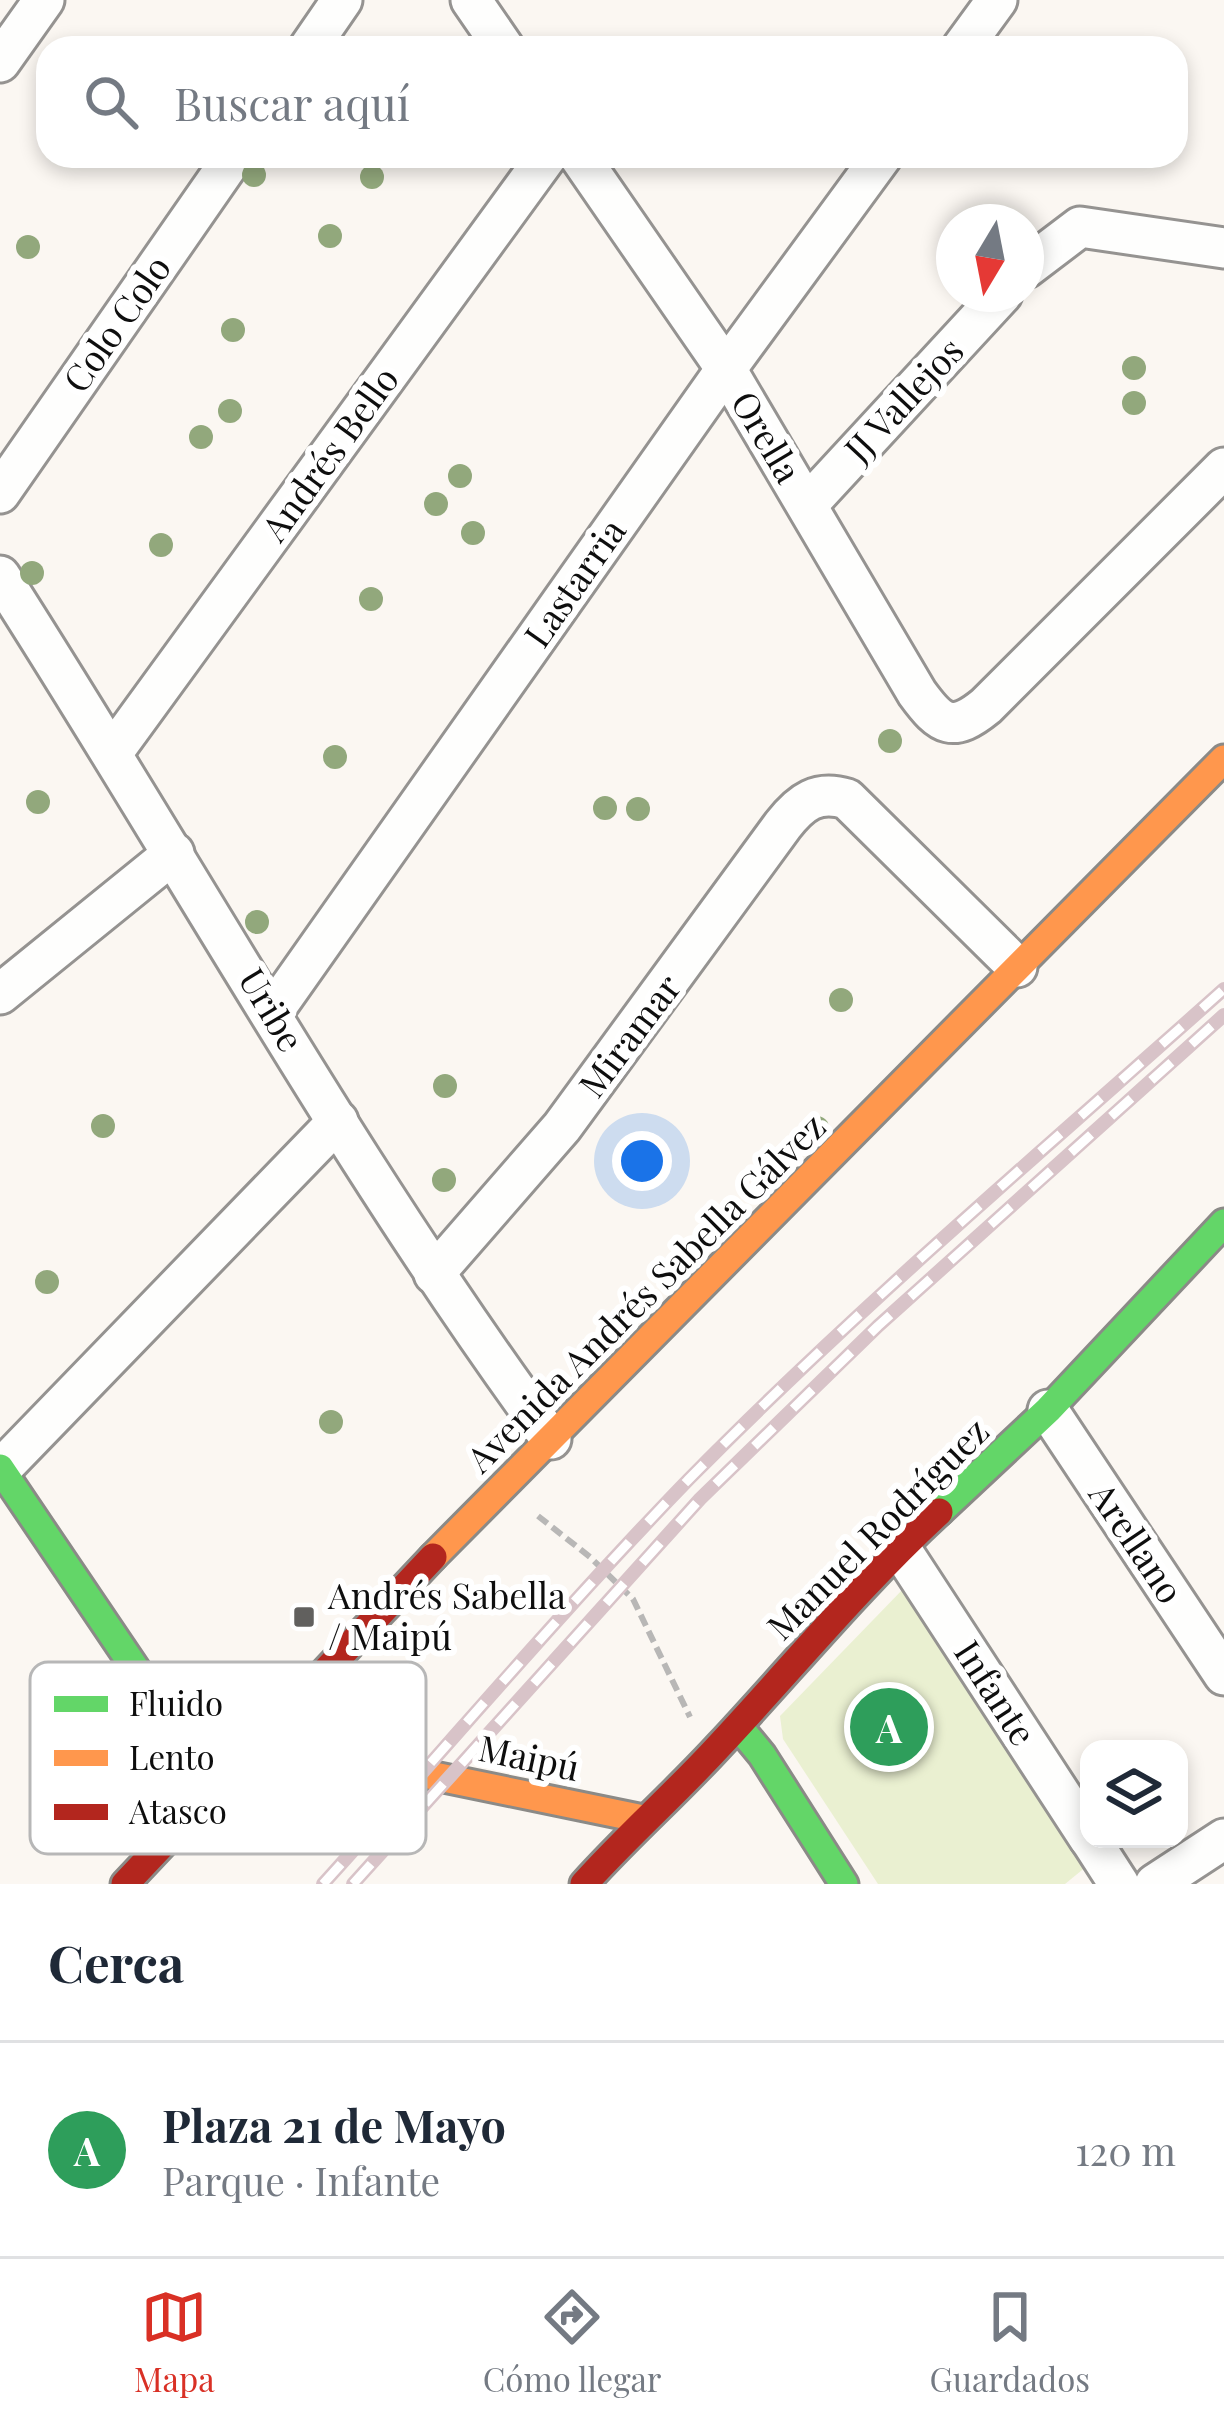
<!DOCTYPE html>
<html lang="es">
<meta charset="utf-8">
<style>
body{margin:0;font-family:"Playfair Display",serif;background:#f6f6f7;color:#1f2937}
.controls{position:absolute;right:36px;bottom:36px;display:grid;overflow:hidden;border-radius:24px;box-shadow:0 6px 18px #0003}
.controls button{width:108px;height:108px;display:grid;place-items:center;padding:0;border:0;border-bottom:3px solid #e0e1e3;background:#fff;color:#1f2937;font:60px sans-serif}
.compass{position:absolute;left:936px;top:204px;width:108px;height:108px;border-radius:50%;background:#fff;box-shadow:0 6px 18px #0003;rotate:190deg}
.you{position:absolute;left:642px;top:1161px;width:42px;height:42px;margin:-30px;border:9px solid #fff;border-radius:50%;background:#1a73e8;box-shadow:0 0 0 18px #1a73e833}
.badge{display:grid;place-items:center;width:78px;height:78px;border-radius:50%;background:#d93025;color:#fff;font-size:39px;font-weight:700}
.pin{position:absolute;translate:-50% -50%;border:6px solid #fff;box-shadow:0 3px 12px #0006}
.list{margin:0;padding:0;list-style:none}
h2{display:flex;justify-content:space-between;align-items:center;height:156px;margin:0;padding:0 48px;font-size:51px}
h2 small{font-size:39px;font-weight:400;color:#747a83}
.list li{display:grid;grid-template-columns:78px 1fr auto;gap:36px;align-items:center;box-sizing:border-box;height:216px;padding:0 48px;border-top:3px solid #e0e1e3}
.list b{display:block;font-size:45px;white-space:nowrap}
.list p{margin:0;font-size:39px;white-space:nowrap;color:#747a83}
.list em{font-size:39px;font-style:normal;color:#747a83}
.icon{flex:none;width:66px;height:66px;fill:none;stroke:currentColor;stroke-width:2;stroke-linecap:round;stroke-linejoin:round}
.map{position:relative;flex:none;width:1224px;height:1884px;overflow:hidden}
.search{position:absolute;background:#fff;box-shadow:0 6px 18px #0003;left:36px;right:36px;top:36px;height:132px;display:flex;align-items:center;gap:30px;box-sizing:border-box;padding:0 42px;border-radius:36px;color:#747a83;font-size:45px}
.sheet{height:372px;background:#fff}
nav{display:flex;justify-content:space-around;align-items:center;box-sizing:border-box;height:168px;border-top:3px solid #e0e1e3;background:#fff;font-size:33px;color:#747a83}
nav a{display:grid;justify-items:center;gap:6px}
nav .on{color:#d93025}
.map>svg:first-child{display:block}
</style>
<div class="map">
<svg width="1224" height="1884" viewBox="0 0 1224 1884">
<rect width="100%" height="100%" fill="#fbf7f2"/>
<path fill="#eaf0d1" d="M905,1587L1087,1866L1065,1884H878L783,1739L780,1716Z"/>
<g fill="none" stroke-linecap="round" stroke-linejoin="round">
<defs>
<g id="street">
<path d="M471,0L504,48"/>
<path d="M309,48L342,0"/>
<path d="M962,48L997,0"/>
<path d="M0,62L44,0"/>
<path d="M579,156L726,369L917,693C941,726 953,733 986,706L1224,468"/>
<path d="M1026,268L1080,227L1224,248"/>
<path d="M0,493L234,156"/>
<path d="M807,505L1002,294"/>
<path d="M0,576C184,863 349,1164 551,1439"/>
<path d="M113,752L547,156"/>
<path d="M0,994L174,853"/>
<path d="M272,1013L726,369L882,156"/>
<path d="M434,1274L562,1127L783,825C801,802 817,790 847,799L1017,967"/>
<path d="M1048,1410L1224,1675"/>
<path d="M0,1470L338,1121"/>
<path d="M900,1548L1089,1838"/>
<path d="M1090,1839L1119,1884"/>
<path d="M1155,1884L1224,1839"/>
</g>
<g id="fast">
<path d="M0,1468L214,1785"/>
<path d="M939,1512L1048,1410L1224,1223"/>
<path d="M738,1726L762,1755L844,1884"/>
</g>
<g id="slow">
<path d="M433,1557L1224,759"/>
<path d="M259,1740L643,1819"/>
</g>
<g id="jam">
<path d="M125,1884L433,1557"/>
<path d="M584,1884C627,1836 675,1794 719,1746C792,1668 860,1585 939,1512"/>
</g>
</defs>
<use href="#street" stroke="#959391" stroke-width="45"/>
<use href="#fast" stroke="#8b8a87" stroke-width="33"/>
<use href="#slow" stroke="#8b8a87" stroke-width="33"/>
<use href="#jam" stroke="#8b8a87" stroke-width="33"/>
<path stroke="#b8b7b6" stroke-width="6" stroke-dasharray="12 6" stroke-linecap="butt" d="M538,1516L590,1557L633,1599L690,1717"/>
<use href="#street" stroke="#fefefd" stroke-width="39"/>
<use href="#fast" stroke="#63d668" stroke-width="27"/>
<use href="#slow" stroke="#ff974d" stroke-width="27"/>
<use href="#jam" stroke="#b3261e" stroke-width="27"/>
<defs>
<g id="rail">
<path d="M323,1884C445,1749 562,1610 688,1480C858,1307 1044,1150 1224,989"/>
<path d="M353,1884L700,1499L878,1326L1224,1015"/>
</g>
</defs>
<use href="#rail" stroke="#d8c3c8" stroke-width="14"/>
<use href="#rail" stroke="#fff" stroke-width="9" stroke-dasharray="27" stroke-linecap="butt"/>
</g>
<g fill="#92a87c">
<circle cx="254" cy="175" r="12"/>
<circle cx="372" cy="177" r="12"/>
<circle cx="330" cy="236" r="12"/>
<circle cx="28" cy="247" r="12"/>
<circle cx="233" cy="330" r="12"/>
<circle cx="1134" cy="368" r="12"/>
<circle cx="1134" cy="403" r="12"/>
<circle cx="230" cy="411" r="12"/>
<circle cx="201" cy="437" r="12"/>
<circle cx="460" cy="476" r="12"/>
<circle cx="436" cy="504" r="12"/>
<circle cx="473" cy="533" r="12"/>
<circle cx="161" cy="545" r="12"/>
<circle cx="32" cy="573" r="12"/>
<circle cx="371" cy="599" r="12"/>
<circle cx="890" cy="741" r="12"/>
<circle cx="335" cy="757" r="12"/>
<circle cx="38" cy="802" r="12"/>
<circle cx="605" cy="808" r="12"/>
<circle cx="638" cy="809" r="12"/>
<circle cx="257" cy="922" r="12"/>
<circle cx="841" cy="1000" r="12"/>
<circle cx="445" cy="1086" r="12"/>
<circle cx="103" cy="1126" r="12"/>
<circle cx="817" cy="1128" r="12"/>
<circle cx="444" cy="1180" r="12"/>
<circle cx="47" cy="1282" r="12"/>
<circle cx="331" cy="1422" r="12"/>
</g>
<rect fill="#61605e" stroke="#fff" stroke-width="4.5" x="292" y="1605" width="24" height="24" rx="6"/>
<g text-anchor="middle" stroke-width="12" stroke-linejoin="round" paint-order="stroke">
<g font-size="36" fill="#0e0e0e" stroke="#fff">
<text transform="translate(117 324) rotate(-55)" y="13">Colo Colo</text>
<text transform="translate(904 400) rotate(-47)" y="13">JJ Vallejos</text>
<text transform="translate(766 437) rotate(59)" y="13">Orella</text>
<text transform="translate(330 454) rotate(-54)" y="13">Andrés Bello</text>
<text transform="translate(575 583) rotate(-55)" y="13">Lastarria</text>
<text transform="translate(271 1010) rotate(59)" y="13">Uribe</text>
<text transform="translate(630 1036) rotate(-53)" y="13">Miramar</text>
<text transform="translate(646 1293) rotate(-45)" y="13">Avenida Andrés Sabella Gálvez</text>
<text transform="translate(878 1529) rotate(-45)" y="13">Manuel Rodríguez</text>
<text transform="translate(1136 1543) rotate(56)" y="13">Arellano</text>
<text transform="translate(995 1693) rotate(57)" y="13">Infante</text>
<text transform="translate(529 1758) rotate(12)" y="13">Maipú</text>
</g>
<g font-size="36" fill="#0e0e0e" stroke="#fff" text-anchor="start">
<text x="328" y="1609">Andrés Sabella<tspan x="328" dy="41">/ Maipú</tspan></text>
</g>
</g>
<rect x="30" y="1662" width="396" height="192" rx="18" fill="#fff" stroke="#b7b7b7" stroke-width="3"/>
<rect x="54" y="1696" width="54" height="16" fill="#63d668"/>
<rect x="54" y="1750" width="54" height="16" fill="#ff974d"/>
<rect x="54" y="1804" width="54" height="16" fill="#b3261e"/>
<g font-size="33" fill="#0e0e0e">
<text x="129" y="1716">Fluido</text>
<text x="129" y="1770">Lento</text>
<text x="129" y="1824">Atasco</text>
</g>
</svg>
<div class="controls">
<button><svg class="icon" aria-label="layers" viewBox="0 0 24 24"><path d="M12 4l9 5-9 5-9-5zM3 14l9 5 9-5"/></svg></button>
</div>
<svg class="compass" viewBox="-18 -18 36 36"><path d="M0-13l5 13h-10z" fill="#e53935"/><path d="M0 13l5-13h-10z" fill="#747a83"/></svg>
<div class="you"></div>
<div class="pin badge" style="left:889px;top:1727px;background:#2e9e5b">A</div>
<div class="search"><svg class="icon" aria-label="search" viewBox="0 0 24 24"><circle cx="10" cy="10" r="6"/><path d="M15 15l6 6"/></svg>Buscar aquí</div>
</div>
<section class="sheet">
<h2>Cerca<small></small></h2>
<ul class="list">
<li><span class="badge" style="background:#2e9e5b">A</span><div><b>Plaza 21 de Mayo</b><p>Parque · Infante</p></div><em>120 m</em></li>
</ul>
</section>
<nav>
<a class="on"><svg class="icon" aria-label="map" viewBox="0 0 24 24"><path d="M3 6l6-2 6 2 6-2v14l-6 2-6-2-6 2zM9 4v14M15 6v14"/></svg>Mapa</a>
<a><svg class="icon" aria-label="directions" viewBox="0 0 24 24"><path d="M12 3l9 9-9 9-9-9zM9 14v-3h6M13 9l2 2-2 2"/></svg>Cómo llegar</a>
<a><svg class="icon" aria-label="saved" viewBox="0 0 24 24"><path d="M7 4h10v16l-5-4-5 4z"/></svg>Guardados</a>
</nav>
